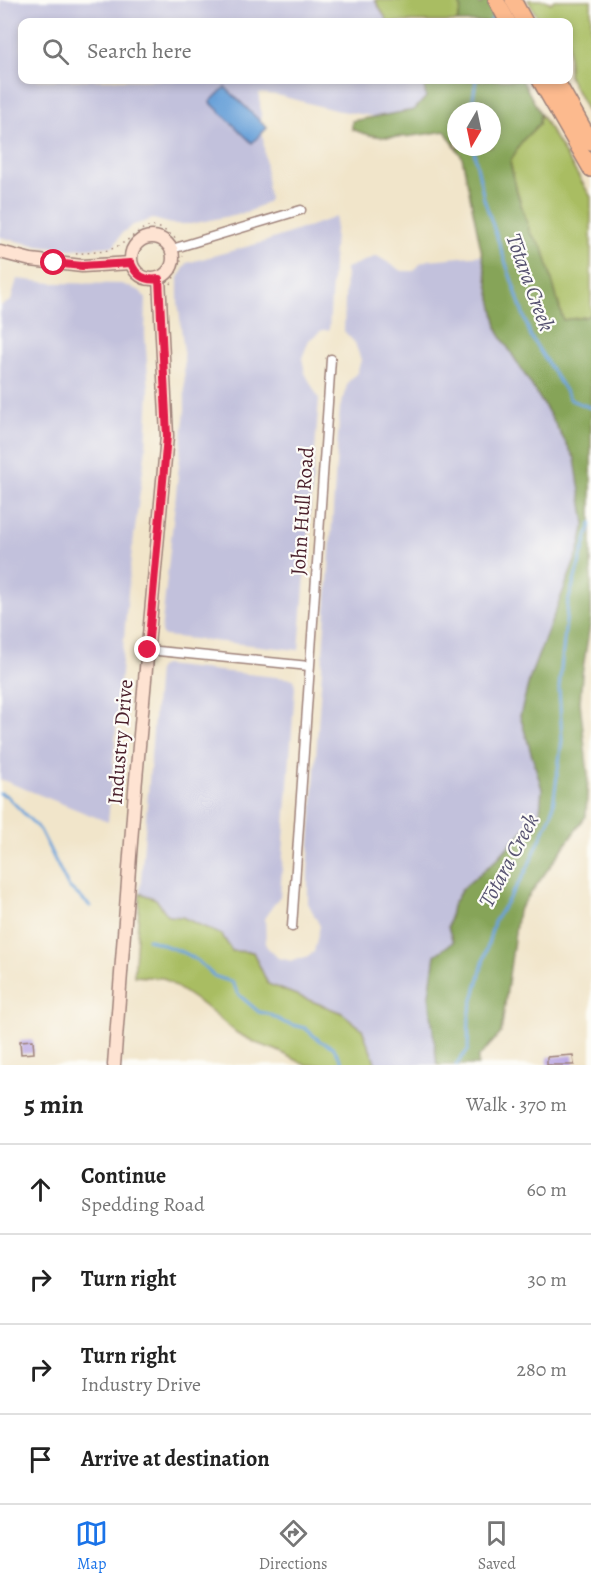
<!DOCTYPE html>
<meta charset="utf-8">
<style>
body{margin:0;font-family:Alegreya,serif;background:#f2f2f2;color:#222}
.compass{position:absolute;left:447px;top:102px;width:54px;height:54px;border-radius:50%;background:#fff;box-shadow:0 3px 9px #0003;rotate:189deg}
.stop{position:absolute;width:18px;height:18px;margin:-14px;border:4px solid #e11d48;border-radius:50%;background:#fff}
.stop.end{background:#e11d48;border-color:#fff;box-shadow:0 2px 6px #0008}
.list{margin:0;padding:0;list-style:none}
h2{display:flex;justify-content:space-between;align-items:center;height:78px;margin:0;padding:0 24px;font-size:26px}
h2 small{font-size:20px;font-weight:400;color:#767676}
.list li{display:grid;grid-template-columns:39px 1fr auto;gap:18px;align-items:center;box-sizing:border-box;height:90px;padding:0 24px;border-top:2px solid #e0e0e0}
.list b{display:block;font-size:22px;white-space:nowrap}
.list p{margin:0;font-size:20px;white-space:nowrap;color:#767676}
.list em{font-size:20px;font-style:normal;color:#767676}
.icon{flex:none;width:33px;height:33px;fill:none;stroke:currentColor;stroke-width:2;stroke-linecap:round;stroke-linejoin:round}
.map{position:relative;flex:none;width:591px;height:1065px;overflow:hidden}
.search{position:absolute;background:#fff;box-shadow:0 3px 9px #0003;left:18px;right:18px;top:18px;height:66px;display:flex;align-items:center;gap:15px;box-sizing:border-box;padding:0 21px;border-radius:12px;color:#767676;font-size:22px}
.sheet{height:438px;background:#fff}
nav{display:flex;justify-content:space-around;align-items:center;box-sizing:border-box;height:84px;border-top:2px solid #e0e0e0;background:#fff;font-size:16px;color:#767676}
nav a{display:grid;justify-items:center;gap:3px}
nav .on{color:#1a73e8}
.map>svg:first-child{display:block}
</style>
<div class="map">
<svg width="591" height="1065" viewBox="0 0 591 1065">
<rect width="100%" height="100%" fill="#fdfcf7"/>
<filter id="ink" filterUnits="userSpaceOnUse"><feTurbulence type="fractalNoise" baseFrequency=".0167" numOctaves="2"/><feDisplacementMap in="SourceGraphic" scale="12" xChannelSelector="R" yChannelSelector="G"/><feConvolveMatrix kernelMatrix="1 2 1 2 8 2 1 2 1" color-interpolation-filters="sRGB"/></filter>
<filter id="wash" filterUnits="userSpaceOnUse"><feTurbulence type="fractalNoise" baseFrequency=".008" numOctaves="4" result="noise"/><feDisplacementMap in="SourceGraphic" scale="24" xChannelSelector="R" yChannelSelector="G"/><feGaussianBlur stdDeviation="1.35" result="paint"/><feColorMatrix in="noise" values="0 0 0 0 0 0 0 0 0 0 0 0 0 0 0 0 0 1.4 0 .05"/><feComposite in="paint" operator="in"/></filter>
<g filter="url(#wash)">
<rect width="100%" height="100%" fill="#f1e5ca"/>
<g fill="#c2c1dc">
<path d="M0,0H375L388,22H22V80H423L426,97L414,110L378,117L335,110L277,95L259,93L269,201L248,212L191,224H172L153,219L133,225L122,233L114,246L71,249L29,244L0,237Z"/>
<path d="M336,217L329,330H322L309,340L302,358L305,373L319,399L299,650L165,636L161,633L185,410L184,352L178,302V279L187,263L264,242Z"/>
<path d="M483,255L498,332L547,410L575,459L585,524L579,550L530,677L520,716L542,789L540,812L496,860L462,889L452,906L448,927L453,942L429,995L437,1065H376L362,1029L342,1013L268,984L253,952L232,951L222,935L182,917L168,916L156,899L140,893L158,669L163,665L294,679L295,688L280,896L265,917L266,946L278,958L292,961L306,957L314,952L320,926L308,903V872L340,408L348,382L357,373L361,360L355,343L344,331L346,268L377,256L402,271H414L421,263L428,260Z"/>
<path d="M17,279L52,283L122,284L140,291L146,299L145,334L149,391L146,448L131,558L108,822L0,779V306L11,301Z"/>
</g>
<g fill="#a9bd62" stroke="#7a6e46" stroke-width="1.5">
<path d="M375,0H459L461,9L457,22H388Z"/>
<path d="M528,0H545L551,3L554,0H591V119L569,77L568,22H540Z"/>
<path d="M540,113L591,197V314L586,317L563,320L543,248L530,233L517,192L510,162L522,141L539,124Z"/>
<path d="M140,893L156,899L168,916L182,917L222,935L232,951L253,952L268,984L342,1013L362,1029L376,1065H306L276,1050L258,1044L237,1033L203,1005L163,978L134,976Z"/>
</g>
<g fill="#86a458" stroke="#686242" stroke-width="1.5" fill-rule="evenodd">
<path d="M459,0H477L480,5L484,0H525L511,22H457L461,9Z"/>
<path d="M423,80H522L540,113L539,124L522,141L510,162L517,192L530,233L543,248L563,320L586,317L591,314V618L582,675L580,702L588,775L586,816L518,911L501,1033L478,1058V1065H437L429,995L435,955L453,942L448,927L452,906L462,889L496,860L540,812L542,789L520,716L530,677L579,550L585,524L575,459L547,410L498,332L462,157L445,131C415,136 381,143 352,129V121L414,110L426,97ZM456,111H492V147H456Z"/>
</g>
<path fill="#6ba2d9" stroke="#5a6082" stroke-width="1.5" d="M225,87L267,128L252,143L210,102Z"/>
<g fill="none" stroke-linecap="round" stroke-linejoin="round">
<g stroke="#6ba2d9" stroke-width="3">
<path d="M490,22L497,12"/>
<path d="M471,111L476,80"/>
<path d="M473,147L484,199L531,337L571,400L591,408"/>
<path d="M0,793L7,796L40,830L68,886L90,906"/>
<path d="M148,939L187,954L198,961L214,976L232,982L239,995L259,1012L269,1014L285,1023L305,1028L320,1041L333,1047L344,1065"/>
<path d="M456,1065L468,1050L469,1015L494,922L525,873L552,813L562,740L559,688L568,602L591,523"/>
</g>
</g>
<g id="blocks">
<g fill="#b09ae0">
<path d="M33,1040L34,1053L21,1054L20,1041Z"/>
<path d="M573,1055L574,1065H547V1057Z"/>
</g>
</g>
</g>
<g filter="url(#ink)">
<use href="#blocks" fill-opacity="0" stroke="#9e827a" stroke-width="1.5"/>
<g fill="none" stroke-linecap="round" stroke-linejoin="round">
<defs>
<g id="street">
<path d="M172,249L301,210"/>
<path d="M148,650L309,666"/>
<path d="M292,927L331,359"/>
</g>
<g id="secondary">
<circle cx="152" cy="258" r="21"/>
<path d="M0,252L31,260L82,266L131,263"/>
<path d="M114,1065L135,790L167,436L159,278"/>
</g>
<g id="highway">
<path d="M496,0L508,22"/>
<path d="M513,0L525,22"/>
<path d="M540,80L591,169"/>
<path d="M556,80L591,142"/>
</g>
</defs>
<use href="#street" stroke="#9e827a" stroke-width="11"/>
<use href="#secondary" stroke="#9e827a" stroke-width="15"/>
<use href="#highway" stroke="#9e827a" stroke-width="18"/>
<g stroke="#9e827a" stroke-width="1.5" stroke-dasharray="1.5 4.5" stroke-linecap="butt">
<path d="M76,254C88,252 103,253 114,248C142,235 145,212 176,239"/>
<path d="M171,284L183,256"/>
</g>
<use href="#street" stroke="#fff" stroke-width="8"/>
<use href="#secondary" stroke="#fee3d2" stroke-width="12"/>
<use href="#highway" stroke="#fcba8e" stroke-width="15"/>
</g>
</g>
<g fill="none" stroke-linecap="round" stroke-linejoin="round" filter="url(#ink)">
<path stroke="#e11d48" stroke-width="8" d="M54,263L82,266L131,263C136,276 145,281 159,279L167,436L148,650"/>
</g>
<g text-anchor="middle" stroke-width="4.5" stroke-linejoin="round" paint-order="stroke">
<g font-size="21" fill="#4a1f2b" stroke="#fdfcf7">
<text transform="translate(302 511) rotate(-86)" y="7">John Hull Road</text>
<text transform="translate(120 742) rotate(-85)" y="7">Industry Drive</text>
</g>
<g font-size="22" font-style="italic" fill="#575371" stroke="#fdfcf7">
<text transform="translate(531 282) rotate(70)" y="8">Tōtara Creek</text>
<text transform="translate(508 860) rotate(-62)" y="8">Tōtara Creek</text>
</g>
</g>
</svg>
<svg class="compass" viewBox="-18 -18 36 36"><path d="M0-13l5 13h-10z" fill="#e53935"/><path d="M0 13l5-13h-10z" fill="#767676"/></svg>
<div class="stop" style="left:54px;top:263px"></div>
<div class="stop end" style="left:148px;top:650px"></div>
<div class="search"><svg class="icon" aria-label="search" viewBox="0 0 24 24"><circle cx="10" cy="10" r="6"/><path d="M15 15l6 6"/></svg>Search here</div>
</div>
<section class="sheet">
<h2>5 min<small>Walk · 370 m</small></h2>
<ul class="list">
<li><svg class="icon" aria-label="ahead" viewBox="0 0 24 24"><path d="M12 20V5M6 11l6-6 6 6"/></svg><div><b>Continue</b><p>Spedding Road</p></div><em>60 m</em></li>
<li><svg class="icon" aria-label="right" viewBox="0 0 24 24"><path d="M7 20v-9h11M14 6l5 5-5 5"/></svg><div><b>Turn right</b></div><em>30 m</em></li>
<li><svg class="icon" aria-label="right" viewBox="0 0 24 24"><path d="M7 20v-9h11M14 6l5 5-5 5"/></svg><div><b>Turn right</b><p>Industry Drive</p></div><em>280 m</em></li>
<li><svg class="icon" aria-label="arrive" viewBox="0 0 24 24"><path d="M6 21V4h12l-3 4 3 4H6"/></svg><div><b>Arrive at destination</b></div></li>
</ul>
</section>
<nav>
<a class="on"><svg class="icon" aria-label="map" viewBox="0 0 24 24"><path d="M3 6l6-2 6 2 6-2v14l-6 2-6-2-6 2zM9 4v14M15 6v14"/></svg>Map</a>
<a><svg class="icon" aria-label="directions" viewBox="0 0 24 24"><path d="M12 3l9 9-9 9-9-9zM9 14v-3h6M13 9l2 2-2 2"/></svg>Directions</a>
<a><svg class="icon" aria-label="saved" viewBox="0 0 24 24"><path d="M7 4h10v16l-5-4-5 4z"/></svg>Saved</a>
</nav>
